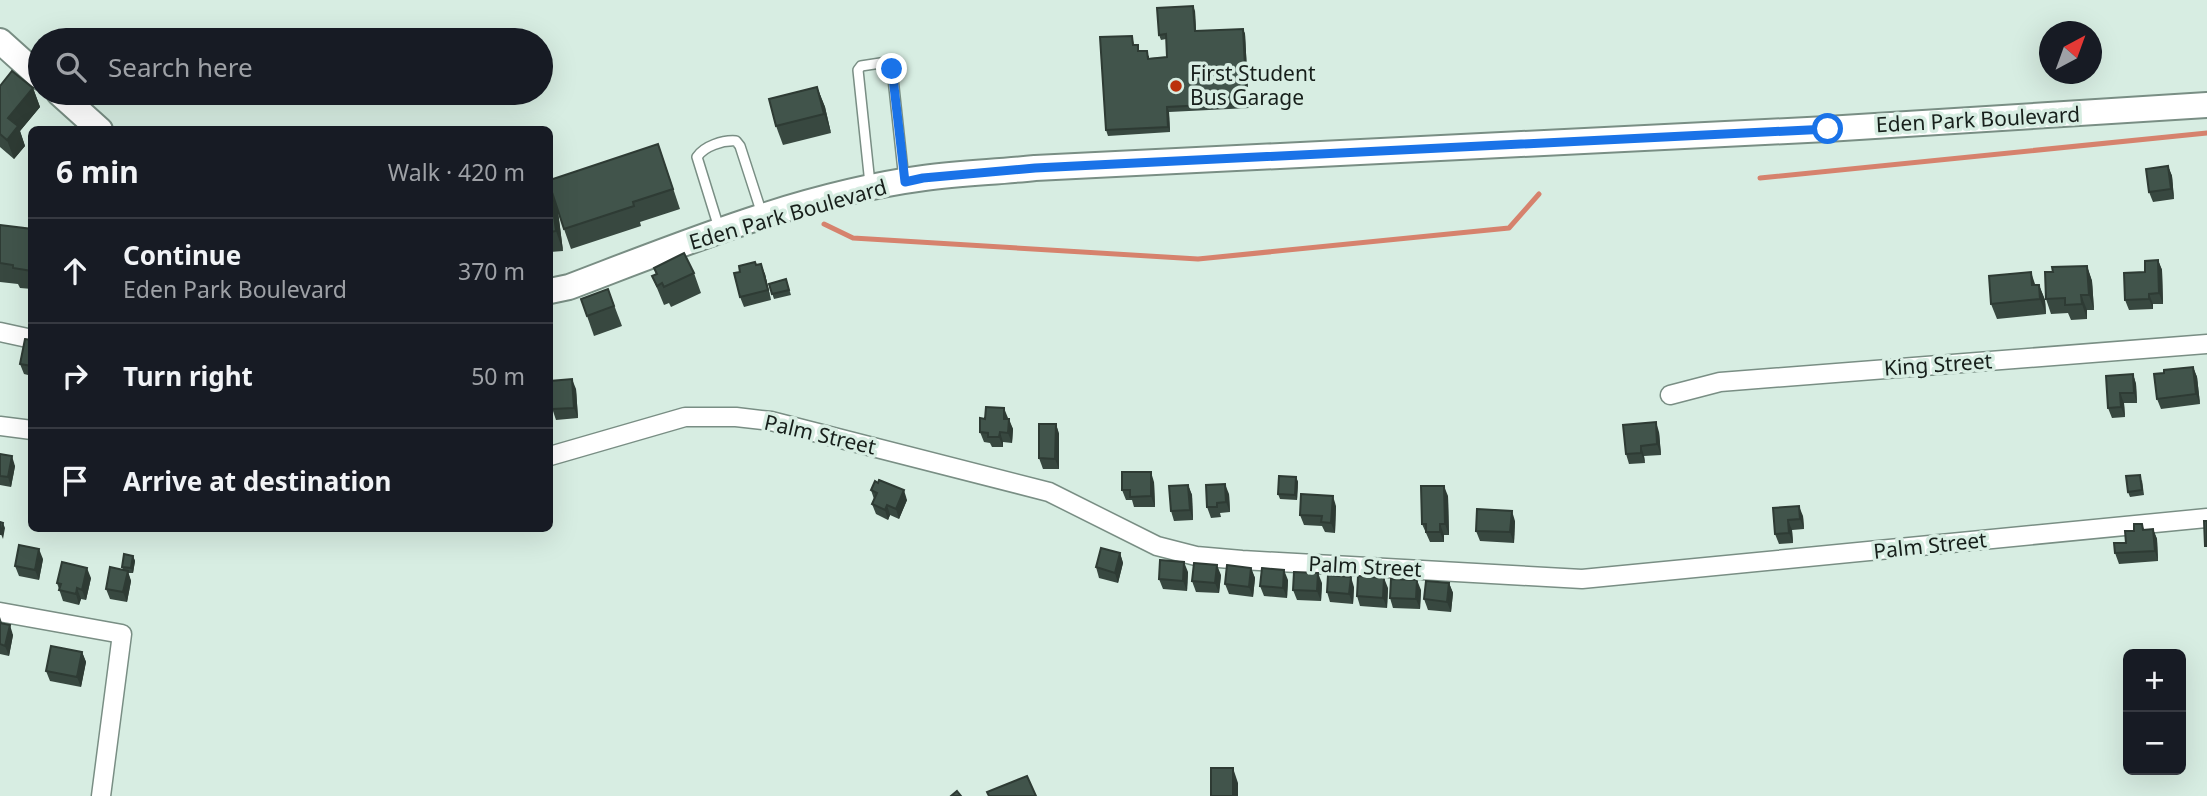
<!DOCTYPE html>
<meta charset="utf-8">
<style>
body{margin:0;font-family:"Noto Sans",sans-serif;background:#242831;color:#f1f3f6}
.controls{position:absolute;right:21px;bottom:21px;display:grid;overflow:hidden;border-radius:10px;box-shadow:0 7px 28px #0002}
.controls button{width:63px;height:63px;display:grid;place-items:center;padding:0;border:0;border-bottom:2px solid #363941;background:#171b24;color:#f1f3f6;font:35px sans-serif}
.compass{position:absolute;left:2039px;top:21px;width:63px;height:63px;border-radius:50%;background:#171b24;box-shadow:0 7px 28px #0002;rotate:41deg}
.stop{position:absolute;width:21px;height:21px;margin:-16px;border:5px solid #1a73e8;border-radius:50%;background:#fff}
.stop.end{background:#1a73e8;border-color:#fff;box-shadow:0 2px 7px #0008}
.list{margin:0;padding:0;list-style:none}
h2{display:flex;justify-content:space-between;align-items:center;height:91px;margin:0;padding:0 28px;font-size:30px}
h2 small{font-size:23px;font-weight:400;color:#9ea1a6}
.list li{display:grid;grid-template-columns:46px 1fr auto;gap:21px;align-items:center;box-sizing:border-box;height:105px;padding:0 28px;border-top:2px solid #363941}
.list b{display:block;font-size:26px;white-space:nowrap}
.list p{margin:0;font-size:23px;white-space:nowrap;color:#9ea1a6}
.list em{font-size:23px;font-style:normal;color:#9ea1a6}
.icon{flex:none;width:38px;height:38px;fill:none;stroke:currentColor;stroke-width:2;stroke-linecap:round;stroke-linejoin:round}
.map{position:relative;flex:none;width:2207px;height:796px;overflow:hidden}
.search{position:absolute;background:#171b24;box-shadow:0 7px 28px #0002;left:28px;top:28px;width:525px;height:77px;display:flex;align-items:center;gap:18px;box-sizing:border-box;padding:0 24px;border-radius:38px;color:#9ea1a6;font-size:26px}
.panel{position:absolute;background:#171b24;box-shadow:0 7px 28px #0002;left:28px;top:126px;width:525px;height:406px;border-radius:10px}
.map>svg:first-child{display:block}
</style>
<div class="map">
<svg width="2207" height="796" viewBox="0 0 2207 796">
<rect width="100%" height="100%" fill="#d7ede2"/>
<g fill="none" stroke-linecap="round" stroke-linejoin="round">
<g stroke="#d6826d" stroke-width="5">
<path d="M1760,178L2207,133"/>
<path d="M824,224L853,238L1198,259L1509,228L1539,194"/>
</g>
<defs>
<g id="service">
<path d="M870,184L858,70L861,66L887,62L892,69L904,180"/>
<path d="M719,228L697,157C704,146 723,140 736,141L740,146L762,214"/>
</g>
<g id="minor">
<path d="M0,332L32,339"/>
<path d="M1670,395L1720,382L2207,344"/>
<path d="M0,426L32,430"/>
<path d="M550,456L685,417H736L771,421L1049,492L1157,546L1196,556L1242,560L1582,579L2207,518"/>
<path d="M0,612L122,634L101,796"/>
</g>
<g id="secondary">
<path d="M0,41L40,77"/>
<path d="M59,93L100,130"/>
<path d="M550,291L569,287C682,244 803,194 924,178C961,173 998,172 1035,168L1827,129L2207,105"/>
</g>
</defs>
<use href="#service" stroke="#798e84" stroke-width="12"/>
<use href="#minor" stroke="#798e84" stroke-width="21"/>
<use href="#secondary" stroke="#798e84" stroke-width="28"/>
<use href="#service" stroke="#fff" stroke-width="9"/>
<use href="#minor" stroke="#fff" stroke-width="18"/>
<use href="#secondary" stroke="#fff" stroke-width="24"/>
</g>
<g fill="#384840">
<path d="M1195,11L1196,31L1243,29L1245,34L1249,108L1169,112L1170,132L1108,136L1106,130L1132,36L1134,45L1140,51L1149,56V58L1167,57L1166,39L1161,40L1159,35Z"/>
<path d="M0,86L33,88L40,107L20,131L25,146L14,159L0,147Z"/>
<path d="M817,87L825,107L831,133L783,145L776,126Z"/>
<path d="M665,164L680,209L640,222L641,226L571,249L558,212L563,251L550,252V192Z"/>
<path d="M2168,166L2172,176L2174,199L2153,202L2149,192Z"/>
<path d="M0,225L32,229V289L20,288L18,284L0,282Z"/>
<path d="M2158,260L2162,270L2163,304H2153V309L2129,310L2125,300L2145,272Z"/>
<path d="M756,265L765,274L771,300L744,307L740,297V272Z"/>
<path d="M2087,266L2092,281L2094,310H2087V319L2071,320L2068,313L2051,314L2046,299L2053,272Z"/>
<path d="M654,268L694,273L701,293L671,307L669,303L664,305L652,276L656,274Z"/>
<path d="M786,279L791,295L774,299L769,284Z"/>
<path d="M2035,285H2039L2045,300L2046,314L1997,319L1991,304Z"/>
<path d="M608,289L622,326L594,336L581,299Z"/>
<path d="M32,340V376L24,374L20,364Z"/>
<path d="M2193,367L2197,377L2200,404L2161,409L2157,399L2164,373Z"/>
<path d="M2133,374L2136,384L2137,403H2124L2125,417L2112,418L2108,408Z"/>
<path d="M550,381L576,389L578,418L556,420L553,411H550Z"/>
<path d="M1008,419L1013,429L1012,443L1003,442V447H992L990,443L984,442L980,432Z"/>
<path d="M1056,424L1059,434V469H1043L1039,458Z"/>
<path d="M1659,432L1661,455L1644,456L1645,463L1629,464L1626,454Z"/>
<path d="M0,454L15,466L11,487L0,485Z"/>
<path d="M1296,477L1298,482L1297,500L1280,499L1278,494Z"/>
<path d="M2142,480L2144,495L2130,497L2128,492Z"/>
<path d="M1154,482L1155,507H1134L1132,500H1126L1122,490Z"/>
<path d="M878,483L907,500L899,519L890,515L888,520L876,514L872,504L874,499L871,490Z"/>
<path d="M1188,485L1192,495L1193,520L1174,521L1171,511Z"/>
<path d="M1229,494L1230,512L1220,513L1221,517L1211,518L1207,507Z"/>
<path d="M1448,496L1449,535H1444V542H1430L1422,524Z"/>
<path d="M1336,506L1335,533L1325,532L1322,526L1304,525L1300,515Z"/>
<path d="M1773,508L1803,516L1804,529L1792,530L1793,543L1779,544L1775,534Z"/>
<path d="M1515,521L1514,543L1480,541L1476,531Z"/>
<path d="M2142,524L2144,530L2153,529L2157,539L2158,561L2119,564L2115,553L2126,543L2134,531Z"/>
<path d="M1120,553L1123,563L1118,583L1099,578L1096,567Z"/>
<path d="M133,556L135,561L133,573H128L131,581L127,602L110,599L106,589L123,570L122,567Z"/>
<path d="M43,559L39,580L19,576L15,566Z"/>
<path d="M1251,568L1255,578L1253,597L1229,594L1225,584Z"/>
<path d="M1188,572L1187,591L1163,589L1159,579Z"/>
<path d="M1221,575L1219,593L1196,592L1192,581Z"/>
<path d="M91,578L86,600L81,599L79,605L63,601L57,583Z"/>
<path d="M1288,580L1287,598L1264,596L1260,586Z"/>
<path d="M1322,583L1321,601L1297,600L1293,590Z"/>
<path d="M1449,583L1453,593L1451,612L1428,610L1424,599Z"/>
<path d="M1354,587L1353,604L1330,602L1327,592Z"/>
<path d="M1388,588L1387,608L1360,606L1357,596Z"/>
<path d="M1421,590L1420,609L1393,608L1390,598Z"/>
<path d="M0,617L2,623L13,635L9,656L0,654Z"/>
<path d="M82,652L86,662L81,687L50,681L46,671Z"/>
</g>
<g fill="#2e3b34">
<path d="M1193,6L1195,11L1196,37L1195,31Z"/>
<path d="M1243,29L1245,34L1249,108L1247,103Z"/>
<path d="M817,87L825,107L831,133L824,114Z"/>
<path d="M33,88L40,107L20,131L25,146L14,159L7,140L8,118Z"/>
<path d="M1167,107L1169,112L1170,132L1168,127Z"/>
<path d="M2168,166L2172,176L2174,199L2171,189Z"/>
<path d="M551,192L558,211L563,251L556,231Z"/>
<path d="M2158,260L2162,270L2163,304L2159,293Z"/>
<path d="M761,264L765,274L771,300L768,290Z"/>
<path d="M2087,266L2092,281L2094,310L2089,295Z"/>
<path d="M2031,272L2036,287L2037,300L2032,285Z"/>
<path d="M2039,285L2045,300L2046,314L2040,299Z"/>
<path d="M2149,294L2153,304V309L2149,299Z"/>
<path d="M2081,295L2087,310V319L2082,304Z"/>
<path d="M2193,367L2197,377L2200,404L2196,394Z"/>
<path d="M2133,374L2136,384L2137,403L2134,393Z"/>
<path d="M572,379L576,389L578,418L574,408Z"/>
<path d="M2120,393L2124,403L2125,417L2121,407Z"/>
<path d="M1004,408L1008,418L1007,429L1004,419Z"/>
<path d="M1009,419L1013,429L1012,443L1008,433Z"/>
<path d="M1656,422L1659,432L1661,455L1657,444Z"/>
<path d="M1056,424L1059,434V469L1055,459Z"/>
<path d="M1000,432L1003,442V447L999,437Z"/>
<path d="M1641,446L1644,456L1645,463L1641,453Z"/>
<path d="M12,456L15,466L11,487L8,477Z"/>
<path d="M1151,472L1154,482L1155,507L1151,496Z"/>
<path d="M1296,477L1298,482L1297,500L1295,495Z"/>
<path d="M1225,484L1229,494L1230,512L1226,502Z"/>
<path d="M1188,485L1192,495L1193,520L1190,510Z"/>
<path d="M1444,486L1448,496L1449,535L1445,524Z"/>
<path d="M904,490L907,500L899,519L896,509Z"/>
<path d="M1333,496L1336,506L1335,533L1331,523Z"/>
<path d="M887,505L890,515L888,520L885,510Z"/>
<path d="M1799,506L1803,516L1804,529L1800,519Z"/>
<path d="M1512,511L1515,521L1514,543L1510,532Z"/>
<path d="M1788,520L1792,530L1793,543L1789,533Z"/>
<path d="M3,523L5,528L3,539L1,534Z"/>
<path d="M1440,524L1444,535V542L1440,532Z"/>
<path d="M2153,529L2157,539L2158,561L2155,551Z"/>
<path d="M39,549L43,559L39,580L35,570Z"/>
<path d="M1120,553L1123,563L1118,583L1115,573Z"/>
<path d="M133,556L135,561L133,573L131,568Z"/>
<path d="M1184,562L1188,572L1187,591L1183,581Z"/>
<path d="M1217,565L1221,575L1219,593L1215,583Z"/>
<path d="M87,568L91,578L86,600L82,590Z"/>
<path d="M1251,568L1255,578L1253,597L1249,587Z"/>
<path d="M1284,570L1288,580L1287,598L1283,588Z"/>
<path d="M128,571L131,581L127,602L123,592Z"/>
<path d="M1318,573L1322,583L1321,601L1317,591Z"/>
<path d="M1351,577L1354,587L1353,604L1349,594Z"/>
<path d="M1384,578L1388,588L1387,608L1383,598Z"/>
<path d="M1417,580L1421,590L1420,609L1416,599Z"/>
<path d="M1449,583L1453,593L1451,612L1447,602Z"/>
<path d="M77,588L81,599L79,605L76,594Z"/>
<path d="M10,625L13,635L9,656L5,646Z"/>
<path d="M82,652L86,662L81,687L77,677Z"/>
<path d="M1233,768L1238,783V796H1233Z"/>
</g>
<g fill="#41544b" stroke="#2e3b34" stroke-width="2">
<path d="M1193,6L1195,31L1243,29L1247,103L1167,107L1168,127L1106,130L1100,37L1132,36L1133,45H1138V51H1147L1148,59L1167,57L1166,34L1159,35L1157,8Z"/>
<path d="M12,71L33,88L8,118L18,126L7,140L0,134V86Z"/>
<path d="M817,87L824,114L776,126L769,99Z"/>
<path d="M658,144L673,189L633,202L634,206L564,229L550,186V180Z"/>
<path d="M2168,166L2171,189L2149,192L2146,169Z"/>
<path d="M550,192H551L556,231L550,232Z"/>
<path d="M0,225L32,229V271L13,268V265L0,263Z"/>
<path d="M684,253L694,273L664,287L662,283L657,286L652,276L657,274L654,268Z"/>
<path d="M2158,260L2159,293L2149,294V299L2125,300L2124,273L2145,272V261Z"/>
<path d="M755,262L756,265L761,264L768,290L740,297L734,273L740,272L739,266Z"/>
<path d="M2087,266L2089,295H2081L2082,304L2065,305V298L2046,299L2045,272H2053L2052,267Z"/>
<path d="M2031,272L2032,285H2039L2040,299L1991,304L1989,276Z"/>
<path d="M786,279L789,290L772,294L769,284Z"/>
<path d="M608,289L614,306L587,316L581,299Z"/>
<path d="M25,339L32,340V366L20,364Z"/>
<path d="M2193,367L2196,394L2157,399L2154,374L2164,373V370Z"/>
<path d="M2133,374L2134,393H2120L2121,407L2108,408L2106,376Z"/>
<path d="M572,379L574,408L552,409V400H550V381Z"/>
<path d="M986,407L1004,408V419H1009L1008,433L1000,432L999,437H988V433L980,432V418L985,419Z"/>
<path d="M1656,422L1657,444L1641,446V453L1626,454L1623,425Z"/>
<path d="M1039,424H1056L1055,459L1039,458Z"/>
<path d="M0,454L12,456L8,477L0,476Z"/>
<path d="M1122,472H1151V496L1130,497V490H1122Z"/>
<path d="M2140,475L2142,490L2128,492L2126,476Z"/>
<path d="M1279,476L1296,477L1295,495L1278,494Z"/>
<path d="M879,480L904,490L896,509L887,505L885,510L872,504L877,493L871,490L875,481L878,483Z"/>
<path d="M1225,484L1226,502L1217,503V507H1207L1206,485Z"/>
<path d="M1188,485L1190,510L1171,511L1169,486Z"/>
<path d="M1421,486H1444L1445,524H1440V532H1426V524H1422Z"/>
<path d="M1301,494L1333,496L1331,523L1321,522L1322,516L1300,515Z"/>
<path d="M1799,506L1800,519L1788,520L1789,533L1775,534L1773,508Z"/>
<path d="M1477,509L1512,511L1510,532L1476,531Z"/>
<path d="M2204,521H2207V546H2205Z"/>
<path d="M0,522L3,523L1,534H0Z"/>
<path d="M2134,524H2142L2143,530L2153,529L2155,551L2115,553L2114,543H2126L2125,531H2134Z"/>
<path d="M19,545L39,549L35,570L15,566Z"/>
<path d="M1101,548L1120,553L1115,573L1096,567Z"/>
<path d="M124,554L133,556L131,568L122,567Z"/>
<path d="M1160,560L1184,562L1183,581L1159,579Z"/>
<path d="M62,562L87,568L82,590L77,588L76,594L59,590L61,584L57,583Z"/>
<path d="M1194,563L1217,565L1215,583L1192,581Z"/>
<path d="M1227,565L1251,568L1249,587L1225,584Z"/>
<path d="M110,567L128,571L123,592L106,589Z"/>
<path d="M1262,568L1284,570L1283,588L1260,586Z"/>
<path d="M1294,572L1318,573L1317,591L1293,590Z"/>
<path d="M1328,575L1351,577L1349,594L1327,592Z"/>
<path d="M1358,576L1384,578L1383,598L1357,596Z"/>
<path d="M1391,579L1417,580L1416,599L1390,598Z"/>
<path d="M1426,581L1449,583L1447,602L1424,599Z"/>
<path d="M0,623L10,625L5,646L0,644Z"/>
<path d="M51,646L82,652L77,677L46,671Z"/>
<rect x="1211" y="768" width="22" height="28"/>
<path d="M1027,776L1036,796H989L987,792Z"/>
<path d="M957,791L961,796H951Z"/>
</g>
<g fill="none" stroke-linecap="round" stroke-linejoin="round">
<path stroke="#1a73e8" stroke-width="9" d="M892,69L905,182L923,178L1035,168L1828,129"/>
</g>
<circle fill="#bb310c" stroke="#d7ede2" stroke-width="2.5" cx="1176" cy="86" r="7"/>
<g text-anchor="middle" stroke-width="7" stroke-linejoin="round" paint-order="stroke">
<g font-size="21" fill="#171f1b" stroke="#d7ede2" text-anchor="start">
<text x="1190" y="81">First Student<tspan x="1190" dy="24">Bus Garage</tspan></text>
</g>
<g font-size="21" fill="#171f1b" stroke="#d7ede2">
<text transform="translate(1978 120) rotate(-3)" y="7">Eden Park Boulevard</text>
<text transform="translate(788 215) rotate(-16)" y="7">Eden Park Boulevard</text>
<text transform="translate(1938 365) rotate(-4)" y="7">King Street</text>
<text transform="translate(820 435) rotate(13)" y="7">Palm Street</text>
<text transform="translate(1930 546) rotate(-6)" y="7">Palm Street</text>
<text transform="translate(1365 567) rotate(3)" y="7">Palm Street</text>
</g>
</g>
</svg>
<div class="controls">
<button>+</button>
<button>−</button>
</div>
<svg class="compass" viewBox="-18 -18 36 36"><path d="M0-13l5 13h-10z" fill="#e53935"/><path d="M0 13l5-13h-10z" fill="#9ea1a6"/></svg>
<div class="stop" style="left:1828px;top:129px"></div>
<div class="stop end" style="left:892px;top:69px"></div>
<div class="search"><svg class="icon" aria-label="search" viewBox="0 0 24 24"><circle cx="10" cy="10" r="6"/><path d="M15 15l6 6"/></svg>Search here</div>
<section class="panel">
<h2>6 min<small>Walk · 420 m</small></h2>
<ul class="list">
<li><svg class="icon" aria-label="ahead" viewBox="0 0 24 24"><path d="M12 20V5M6 11l6-6 6 6"/></svg><div><b>Continue</b><p>Eden Park Boulevard</p></div><em>370 m</em></li>
<li><svg class="icon" aria-label="right" viewBox="0 0 24 24"><path d="M7 20v-9h11M14 6l5 5-5 5"/></svg><div><b>Turn right</b></div><em>50 m</em></li>
<li><svg class="icon" aria-label="arrive" viewBox="0 0 24 24"><path d="M6 21V4h12l-3 4 3 4H6"/></svg><div><b>Arrive at destination</b></div></li>
</ul>
</section>
</div>
